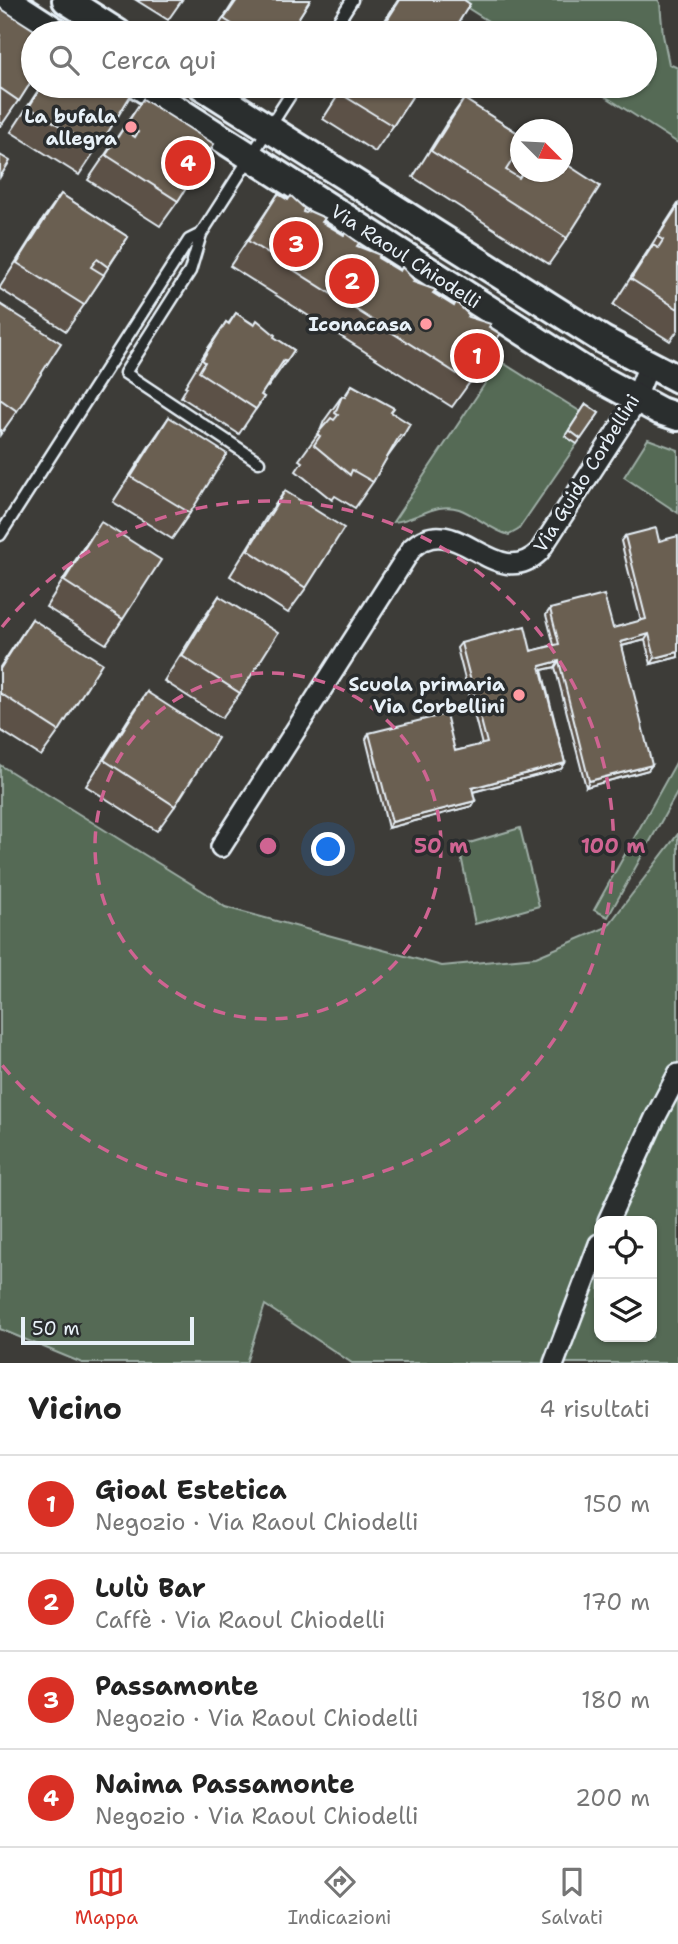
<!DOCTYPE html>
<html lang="it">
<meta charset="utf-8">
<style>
body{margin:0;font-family:"Shantell Sans",sans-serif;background:#f6f6f6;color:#222}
.controls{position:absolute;right:21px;bottom:21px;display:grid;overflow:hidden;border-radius:14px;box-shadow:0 2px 5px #0004}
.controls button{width:63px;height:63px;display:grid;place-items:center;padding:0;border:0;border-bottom:2px solid #e0e0e0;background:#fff;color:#222;font:35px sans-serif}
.compass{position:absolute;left:510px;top:119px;width:63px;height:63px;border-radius:50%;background:#fff;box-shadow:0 2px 5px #0004;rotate:114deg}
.scale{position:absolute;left:21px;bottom:18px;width:173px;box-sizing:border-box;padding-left:7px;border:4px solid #e8f1f8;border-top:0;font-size:19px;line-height:24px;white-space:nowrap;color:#e8f1f8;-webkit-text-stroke:5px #2a2d2e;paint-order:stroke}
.you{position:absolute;left:329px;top:850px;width:24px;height:24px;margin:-18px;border:5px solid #fff;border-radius:50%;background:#1a73e8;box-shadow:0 0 0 10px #1a73e833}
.badge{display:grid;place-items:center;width:46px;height:46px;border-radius:50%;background:#d93025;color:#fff;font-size:23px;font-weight:700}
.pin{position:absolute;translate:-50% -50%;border:4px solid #fff;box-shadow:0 2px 7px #0006}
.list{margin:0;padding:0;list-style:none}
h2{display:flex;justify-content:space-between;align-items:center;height:91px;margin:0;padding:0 28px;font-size:30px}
h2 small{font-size:23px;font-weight:400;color:#767676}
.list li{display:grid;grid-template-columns:46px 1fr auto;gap:21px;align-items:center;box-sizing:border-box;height:98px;padding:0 28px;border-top:2px solid #e0e0e0}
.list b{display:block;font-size:26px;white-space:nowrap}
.list p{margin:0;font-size:23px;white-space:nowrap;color:#767676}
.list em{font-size:23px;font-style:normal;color:#767676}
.icon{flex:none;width:38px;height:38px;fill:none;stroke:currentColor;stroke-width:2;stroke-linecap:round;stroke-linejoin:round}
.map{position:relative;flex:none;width:678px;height:1363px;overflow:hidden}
.search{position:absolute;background:#fff;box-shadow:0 2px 5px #0004;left:21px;right:21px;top:21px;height:77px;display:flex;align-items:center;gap:18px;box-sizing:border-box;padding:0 24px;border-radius:38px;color:#767676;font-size:26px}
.sheet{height:483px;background:#fff}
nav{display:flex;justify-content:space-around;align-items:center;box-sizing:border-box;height:98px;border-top:2px solid #e0e0e0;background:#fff;font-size:19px;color:#767676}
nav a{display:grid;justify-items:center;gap:4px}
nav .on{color:#d93025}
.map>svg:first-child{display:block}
</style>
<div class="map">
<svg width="678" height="1363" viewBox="0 0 678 1363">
<rect width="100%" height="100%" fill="#3d3c38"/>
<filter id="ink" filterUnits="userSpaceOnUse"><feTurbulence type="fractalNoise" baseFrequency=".0143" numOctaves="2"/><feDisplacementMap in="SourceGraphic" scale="14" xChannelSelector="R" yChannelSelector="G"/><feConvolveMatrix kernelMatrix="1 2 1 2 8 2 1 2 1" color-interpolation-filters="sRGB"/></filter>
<g filter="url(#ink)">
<g fill="#556a55" stroke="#9eaea6" stroke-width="2" fill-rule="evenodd">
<path d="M455,0H658L660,3L663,35L669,64L678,68V143L589,86H645V33H507Z"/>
<path d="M500,361L581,412L577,444L518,530L509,535C490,530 476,515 459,509C436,501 415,521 393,522Z"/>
<path d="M648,439L678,450V513L624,477Z"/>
<path d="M678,759V791L608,917L594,910Z"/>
<path d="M0,765L206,893L225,907L442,966L536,957L607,927L678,834V1363H352L265,1305L246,1363H82L0,1329ZM599,1221H652V1337H599Z"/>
<path d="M520,828L539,906L475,924L459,846Z"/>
</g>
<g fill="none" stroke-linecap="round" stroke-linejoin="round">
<defs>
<g id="lane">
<path d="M331,33L352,0"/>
<path d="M259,462L125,373L190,271L201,234L296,86"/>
<path d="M0,535L189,240L201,234"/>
</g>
<g id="street">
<path d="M221,847L412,548C456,507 495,594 539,552L631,410L649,365"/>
<path d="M608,1221L655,1118L678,1074"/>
<path d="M554,1363L599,1244"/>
</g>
<g id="secondary">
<path d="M7,0L58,33"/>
<path d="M66,0L118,33"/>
<path d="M140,86L582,369L660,411L678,417"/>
<path d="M202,86L603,340L678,379"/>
</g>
</defs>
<use href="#lane" stroke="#e8f1f8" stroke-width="15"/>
<use href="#street" stroke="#e8f1f8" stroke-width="24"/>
<use href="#secondary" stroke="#e8f1f8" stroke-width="32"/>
<use href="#lane" stroke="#2a2d2e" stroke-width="10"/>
<use href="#street" stroke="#2a2d2e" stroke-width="19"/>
<use href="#secondary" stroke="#2a2d2e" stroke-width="26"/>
</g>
<g fill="#5b5146" stroke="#e8f1f8" stroke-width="2">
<path d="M136,0H182L168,20Z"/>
<path d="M235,0H310L289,33H214Z"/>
<path d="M398,0H464L452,33H377Z"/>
<path d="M0,8L33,33V79L1,126H0Z"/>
<path d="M41,86H122L118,116L79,175L11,132Z"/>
<path d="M344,86H419L393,126L375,152L323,119Z"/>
<path d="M143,99L178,201L160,226L88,180Z"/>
<path d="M464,99L521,135V172H523L567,238L549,264L413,177L446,124Z"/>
<path d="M61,194L128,237L84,305L66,331L0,289V287L43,219Z"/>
<path d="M278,194L303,212L322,222L357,246L378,258L413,282L434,293L468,317L500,334L470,382L452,407L230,266Z"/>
<path d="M678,204V330L670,341L613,305Z"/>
<path d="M0,304L17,411L0,435Z"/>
<path d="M236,313L294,350L268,387L267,386L261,395L264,397L239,434L181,397L187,387L185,386L208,348L226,322L228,324Z"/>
<path d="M352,385L391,412L403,436L384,462L373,482L355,508L335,496L332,500L296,471L302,462L299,460L320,431L324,421L342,396L344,397Z"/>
<path d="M586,404L599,413L577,444L565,436Z"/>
<path d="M169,417L190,513L172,539L113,502L151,443Z"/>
<path d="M285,491L306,588L288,613L230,576L267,516Z"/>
<path d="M101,522L123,619L106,644L46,607L83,548Z"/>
<path d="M625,536L678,657L651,664L645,640L622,646L648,770L586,787L555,667L542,670L565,763L561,769L473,792L475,801L472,806L388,828L366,739L369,733L455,751L482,745L457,648L461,643L531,651L554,645L546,615L550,609L613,628L641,621L621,541Z"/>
<path d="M219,596L240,693L222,718L164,681L201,622Z"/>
<path d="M32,619L59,731L41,756L0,730V667Z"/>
<path d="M147,692L175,806L157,831L86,786L129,718Z"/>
</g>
<g fill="#4a4239" stroke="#e8f1f8" stroke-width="2">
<path d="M649,634L645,640L617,647L621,642Z"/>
<path d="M678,652V657L651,664L655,658Z"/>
<path d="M559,661L555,667L537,671L540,666Z"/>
<path d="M565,763L561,769L468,793L472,788Z"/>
<path d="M652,765L648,770L586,787L589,781Z"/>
<path d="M475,801L472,806L388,828L392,822Z"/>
</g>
<g fill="#6a5e51" stroke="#e8f1f8" stroke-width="2">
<path d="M237,0H310L289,33H246L224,19Z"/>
<path d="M400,0H464L470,4L452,33H379Z"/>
<path d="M0,8L39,33H33V64L29,71L33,74V79L19,101L0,88Z"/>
<path d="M42,86H55L60,88L61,86H122L132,93L118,116L111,111L104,122L112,126L97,149L29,107Z"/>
<path d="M346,86H419L393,126L341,94Z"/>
<path d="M143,99L214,144L178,201L106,155L123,129L135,137L138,132L126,125Z"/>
<path d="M464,99L521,135V164L513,159L506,170L519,178L523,172H563V162L600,186L567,238L431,151Z"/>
<path d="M0,155L10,161L0,177Z"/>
<path d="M61,194L128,237L108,267L97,259L91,267L104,275L84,305L17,263Z"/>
<path d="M278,194L288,200L291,196L304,208L303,212L306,213L309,211L325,218L322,222L344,235L345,233L359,243L357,246L380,255L378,258L400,271L402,267L414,280L413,282L436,290L433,293L454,306L456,302L469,315L468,317L491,324L489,327L500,334L486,356L483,354L479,361L482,362L470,382L248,241Z"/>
<path d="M678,206V309L631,279L653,245L658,248L663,240L658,237Z"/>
<path d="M0,304L61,343L17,411L0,399Z"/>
<path d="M236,313L254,325L257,320L275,335L274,337L294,350L286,362L284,360L261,395L264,397L256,409L199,372L205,362L202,360L226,322L229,324Z"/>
<path d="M352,385L394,408L391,412L410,424L403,436L400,435L373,482L352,470L350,475L314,445L320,436L317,434L331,418L334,420L338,415L335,413L342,396L345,397Z"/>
<path d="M586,404L599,413L581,439L569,430Z"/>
<path d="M169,417L227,454L190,513L131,477Z"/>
<path d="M285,491L344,528L306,588L248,550Z"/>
<path d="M101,522L161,560L123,619L64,581Z"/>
<path d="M656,528L659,541L678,536V652L655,658L649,634L621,642L652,765L589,781L559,661L540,666L565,763L472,788L475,801L392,822L369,733L446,714L455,751L487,743L461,643L525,626L531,651L559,644L550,609L604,595L613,628L646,619L625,536Z"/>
<path d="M219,596L278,633L240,693L182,656Z"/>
<path d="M32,619L102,663L59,731L0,693V669Z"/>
<path d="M147,692L218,738L175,806L104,760Z"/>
</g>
</g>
<g fill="none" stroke="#cf6492" stroke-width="3.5" stroke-dasharray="12 9">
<circle cx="268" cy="846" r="173"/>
<path d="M2 627A345 345 0 1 1 2 1065"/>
</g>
<g fill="#ff9aa2" stroke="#2a2d2e" stroke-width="2.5">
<circle cx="131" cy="127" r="7"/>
<circle cx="426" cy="324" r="7"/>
<circle cx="519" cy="695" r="7"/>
</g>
<g text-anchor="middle" stroke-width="7" stroke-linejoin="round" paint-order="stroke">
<g font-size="19" font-weight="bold" fill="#e8f1f8" stroke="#2a2d2e" text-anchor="end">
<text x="117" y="123">La bufala<tspan x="117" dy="22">allegra</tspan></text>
<text x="412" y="331">Iconacasa</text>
<text x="505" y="691">Scuola primaria<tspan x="505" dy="22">Via Corbellini</tspan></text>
</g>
<g font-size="19" fill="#e8f1f8" stroke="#2a2d2e">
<text transform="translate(406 256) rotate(33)" y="7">Via Raoul Chiodelli</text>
<text transform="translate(586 473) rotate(-58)" y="7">Via Guido Corbellini</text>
</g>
</g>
<circle cx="268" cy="846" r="10" fill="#cf6492" stroke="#2a2d2e" stroke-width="3.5"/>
<g font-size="21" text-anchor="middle" font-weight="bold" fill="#cf6492" stroke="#2a2d2e" stroke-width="7" stroke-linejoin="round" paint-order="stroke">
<text x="441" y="853">50 m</text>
<text x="613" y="853">100 m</text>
</g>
</svg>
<div class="controls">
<button><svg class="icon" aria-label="locate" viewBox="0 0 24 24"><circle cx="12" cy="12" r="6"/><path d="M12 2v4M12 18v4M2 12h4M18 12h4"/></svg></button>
<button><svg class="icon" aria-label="layers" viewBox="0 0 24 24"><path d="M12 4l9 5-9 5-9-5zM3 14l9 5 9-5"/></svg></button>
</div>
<svg class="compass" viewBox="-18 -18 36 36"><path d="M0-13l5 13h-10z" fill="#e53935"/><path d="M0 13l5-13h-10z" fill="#767676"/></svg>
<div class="scale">50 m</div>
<div class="you"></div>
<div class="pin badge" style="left:477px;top:356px">1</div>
<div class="pin badge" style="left:352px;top:281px">2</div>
<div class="pin badge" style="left:296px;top:244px">3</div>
<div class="pin badge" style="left:188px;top:163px">4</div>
<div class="search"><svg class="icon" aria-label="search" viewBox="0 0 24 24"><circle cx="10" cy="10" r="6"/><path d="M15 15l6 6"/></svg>Cerca qui</div>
</div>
<section class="sheet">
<h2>Vicino<small>4 risultati</small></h2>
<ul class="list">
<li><span class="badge">1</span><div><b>Gioal Estetica</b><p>Negozio · Via Raoul Chiodelli</p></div><em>150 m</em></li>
<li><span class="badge">2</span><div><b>Lulù Bar</b><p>Caffè · Via Raoul Chiodelli</p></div><em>170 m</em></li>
<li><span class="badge">3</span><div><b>Passamonte</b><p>Negozio · Via Raoul Chiodelli</p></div><em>180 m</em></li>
<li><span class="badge">4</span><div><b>Naima Passamonte</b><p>Negozio · Via Raoul Chiodelli</p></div><em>200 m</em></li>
</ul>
</section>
<nav>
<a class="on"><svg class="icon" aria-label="map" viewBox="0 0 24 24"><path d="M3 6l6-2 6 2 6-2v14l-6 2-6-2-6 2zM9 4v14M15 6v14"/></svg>Mappa</a>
<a><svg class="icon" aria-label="directions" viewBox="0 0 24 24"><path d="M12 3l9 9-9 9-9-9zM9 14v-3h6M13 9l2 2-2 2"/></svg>Indicazioni</a>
<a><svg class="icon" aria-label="saved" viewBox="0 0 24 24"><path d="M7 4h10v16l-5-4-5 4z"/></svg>Salvati</a>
</nav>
